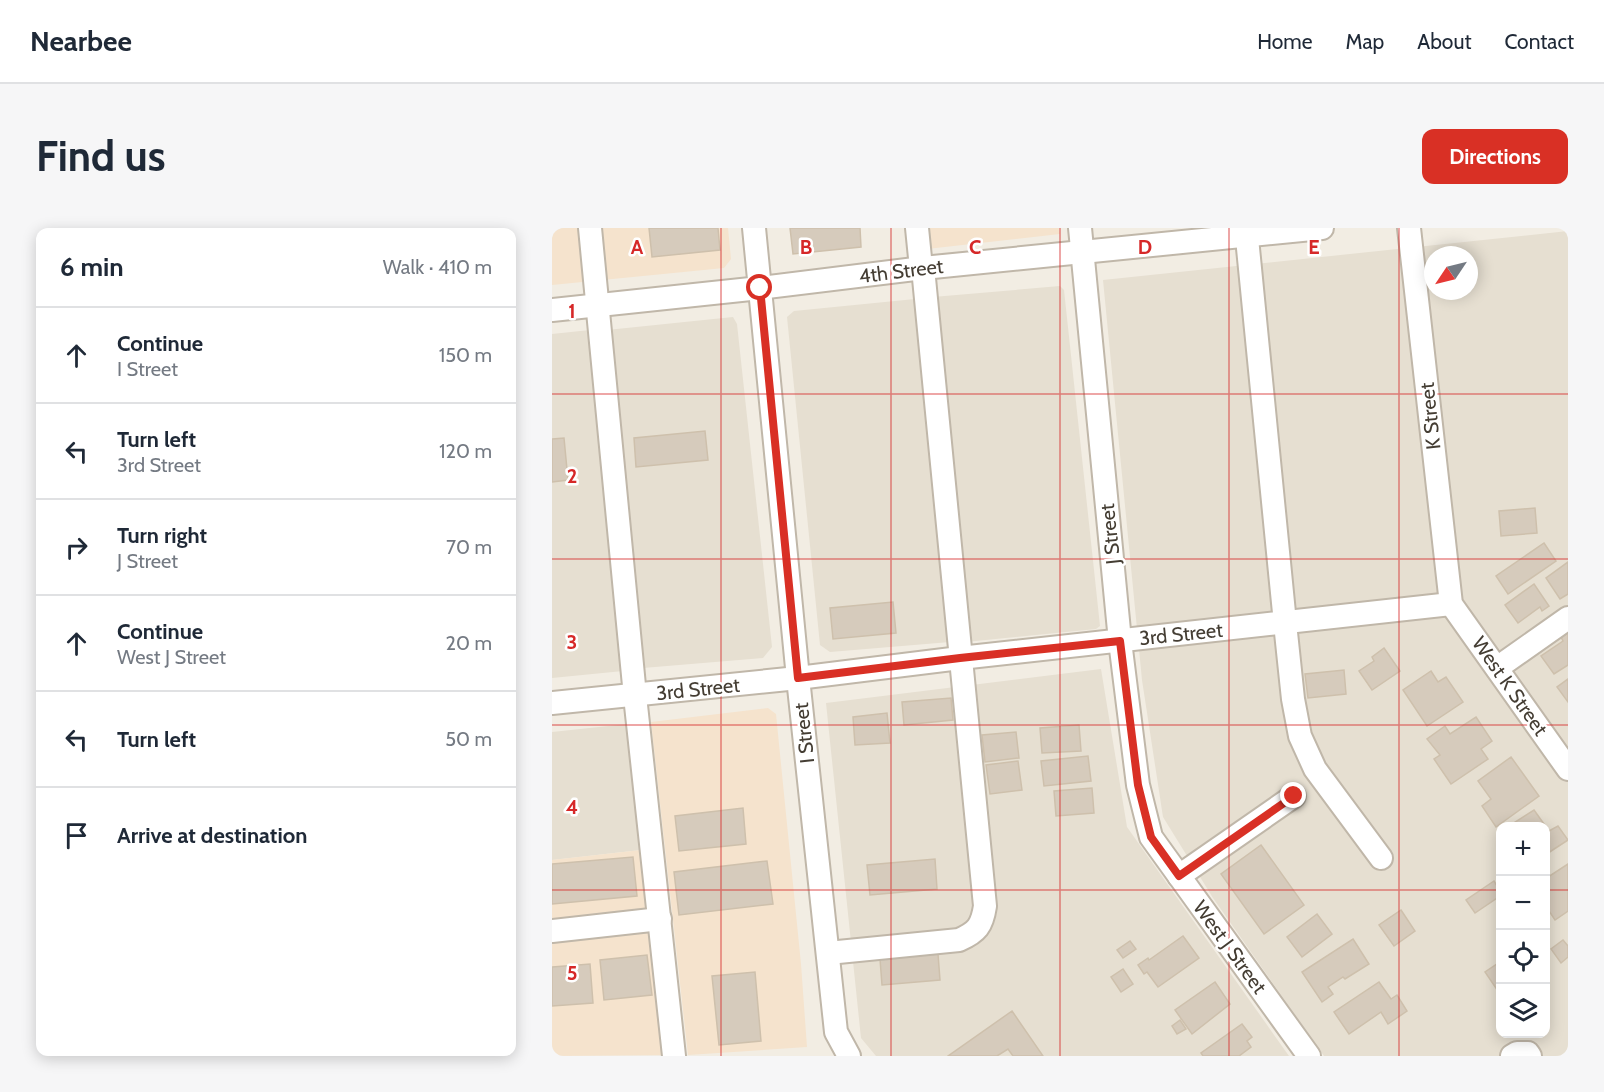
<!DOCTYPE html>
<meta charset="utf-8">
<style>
body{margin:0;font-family:Cabin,sans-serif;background:#f6f6f7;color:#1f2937}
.controls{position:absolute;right:18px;bottom:18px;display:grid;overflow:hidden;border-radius:12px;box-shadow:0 3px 15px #0003}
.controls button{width:54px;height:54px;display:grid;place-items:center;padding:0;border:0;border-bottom:2px solid #e0e1e3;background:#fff;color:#1f2937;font:30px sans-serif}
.compass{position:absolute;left:872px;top:18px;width:54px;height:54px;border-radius:50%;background:#fff;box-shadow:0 3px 15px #0003;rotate:235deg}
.stop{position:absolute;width:18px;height:18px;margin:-14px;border:4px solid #d93025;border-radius:50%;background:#fff}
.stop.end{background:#d93025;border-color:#fff;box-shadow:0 2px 6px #0008}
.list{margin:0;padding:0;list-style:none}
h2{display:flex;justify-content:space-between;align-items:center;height:78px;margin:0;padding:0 24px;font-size:26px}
h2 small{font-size:20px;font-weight:400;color:#747a83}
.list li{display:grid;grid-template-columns:39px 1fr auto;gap:18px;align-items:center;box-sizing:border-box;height:96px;padding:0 24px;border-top:2px solid #e0e1e3}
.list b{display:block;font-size:22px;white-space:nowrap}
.list p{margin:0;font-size:20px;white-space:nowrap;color:#747a83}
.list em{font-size:20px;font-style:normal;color:#747a83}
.icon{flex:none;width:33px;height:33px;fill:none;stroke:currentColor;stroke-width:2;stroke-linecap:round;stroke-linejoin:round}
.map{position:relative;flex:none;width:1016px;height:828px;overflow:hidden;border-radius:12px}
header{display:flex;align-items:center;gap:36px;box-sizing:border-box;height:84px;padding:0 30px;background:#fff;border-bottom:2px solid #e0e1e3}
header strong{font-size:28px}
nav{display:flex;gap:33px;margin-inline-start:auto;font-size:21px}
.intro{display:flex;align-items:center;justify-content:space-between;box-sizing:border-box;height:144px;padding:0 36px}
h1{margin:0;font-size:42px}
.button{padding:15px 27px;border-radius:12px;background:#d93025;color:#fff;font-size:21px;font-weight:700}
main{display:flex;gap:36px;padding:0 36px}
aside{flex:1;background:#fff;border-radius:12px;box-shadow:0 3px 15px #0003}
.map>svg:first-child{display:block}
</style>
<header>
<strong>Nearbee</strong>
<nav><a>Home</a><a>Map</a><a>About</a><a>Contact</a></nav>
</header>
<div class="intro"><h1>Find us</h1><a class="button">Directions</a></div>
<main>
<aside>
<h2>6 min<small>Walk · 410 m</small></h2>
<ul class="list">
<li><svg class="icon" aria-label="ahead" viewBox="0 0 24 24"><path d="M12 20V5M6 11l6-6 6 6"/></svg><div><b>Continue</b><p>I Street</p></div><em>150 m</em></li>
<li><svg class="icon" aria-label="left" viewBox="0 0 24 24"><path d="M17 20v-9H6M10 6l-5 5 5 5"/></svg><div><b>Turn left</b><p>3rd Street</p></div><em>120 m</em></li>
<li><svg class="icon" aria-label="right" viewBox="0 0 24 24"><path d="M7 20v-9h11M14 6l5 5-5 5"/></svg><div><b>Turn right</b><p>J Street</p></div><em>70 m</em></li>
<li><svg class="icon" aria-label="ahead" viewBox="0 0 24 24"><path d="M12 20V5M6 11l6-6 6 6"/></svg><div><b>Continue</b><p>West J Street</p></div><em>20 m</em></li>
<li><svg class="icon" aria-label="left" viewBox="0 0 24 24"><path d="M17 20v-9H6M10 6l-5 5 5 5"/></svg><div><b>Turn left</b></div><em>50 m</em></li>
<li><svg class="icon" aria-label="arrive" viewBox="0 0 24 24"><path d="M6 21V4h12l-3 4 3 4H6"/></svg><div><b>Arrive at destination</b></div></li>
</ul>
</aside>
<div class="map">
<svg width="1016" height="828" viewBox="0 0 1016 828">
<rect width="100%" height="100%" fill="#f2ede3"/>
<g fill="#e6dfd1" fill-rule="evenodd">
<path d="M1016,3V828H772L661,670L611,589L590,452L551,52ZM881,27H917V63H881ZM948,598H993V806H948Z"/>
<path d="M508,58L512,62L548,398L544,401L414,414L381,69Z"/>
<path d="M363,71L398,414L278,424L268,417L235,89L242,83Z"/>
<path d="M181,89L185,96L220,419L211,430L91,440L55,102Z"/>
<path d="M38,102L71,443L0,450V106Z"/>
<path d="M549,441L575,599L737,828H324L309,810L274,475Z"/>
<path d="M75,496L89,622L0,632V504Z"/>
</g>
<g fill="#f5e3cd">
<path d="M0,0H176L179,31L172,40L0,57Z"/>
<path d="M373,0H507L508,6L375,21Z"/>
<path d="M216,480L224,486L249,736L255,819L136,827L99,494Z"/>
<path d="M89,622L111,827L0,828V632Z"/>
</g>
<g fill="#d6cbbc" stroke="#cec0ac" stroke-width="1.5">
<path d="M97,0H166L168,22L100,29Z"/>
<path d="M238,0H308L309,19L241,26Z"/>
<path d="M153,203L156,232L84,239L82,210Z"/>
<path d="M12,210L16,252L0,254V211Z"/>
<path d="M983,280L985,305L949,308L947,283Z"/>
<path d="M992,315L1004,333L956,366L944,348Z"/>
<path d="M1016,334V366L1008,371L994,350Z"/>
<path d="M982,356L997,378L990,383L988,379L966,395L953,377Z"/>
<path d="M341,374L344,405L281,411L278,380Z"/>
<path d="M1016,404V437L1002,446L989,428L1011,413L1009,409Z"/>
<path d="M832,420L848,443L820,462L807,443L822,433L820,429Z"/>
<path d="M792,442L794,466L756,470L753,446Z"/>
<path d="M879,443L886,454L894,449L911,474L875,498L851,462Z"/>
<path d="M1016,451V474L1005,459Z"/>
<path d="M399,470L401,492L352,497L350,474Z"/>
<path d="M335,485L338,515L303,517L301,489Z"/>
<path d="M924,489L940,513L929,521L936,531L899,556L882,531L888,527L875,511L893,498L898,506Z"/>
<path d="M527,497L529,523L490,525L488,500Z"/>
<path d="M464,504L467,530L433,534L430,507Z"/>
<path d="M536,528L539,553L492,558L489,533Z"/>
<path d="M959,529L987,568L944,599L930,578L939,571L926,553Z"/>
<path d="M466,533L470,562L438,566L434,537Z"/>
<path d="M540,560L542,585L504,588L502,563Z"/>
<path d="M191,580L194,616L127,623L123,588Z"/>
<path d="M982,582L997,603L1006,598L1016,612L993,627V598H957Z"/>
<path d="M709,617L752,677L712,706L669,646Z"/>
<path d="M81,629L85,668L0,676V636Z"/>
<path d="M383,631L385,661L318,667L315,637Z"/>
<path d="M215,633L221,676L127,687L122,644Z"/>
<path d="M1016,636V683L1003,692L993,677V651Z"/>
<path d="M942,653L948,663V668L923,685L914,672Z"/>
<path d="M849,682L863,703L842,718L827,697Z"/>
<path d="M765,686L780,706L750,729L735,709Z"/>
<path d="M631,708L647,730L606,759L595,744L592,746L586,737L596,730L597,732Z"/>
<path d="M801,711L817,736L793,751L791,749L776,759L781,766L770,774L750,744Z"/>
<path d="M1011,712L1016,718V729L1009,735L999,721Z"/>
<path d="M578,713L584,721L571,730L565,722Z"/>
<path d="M386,726L388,752L330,757L328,731Z"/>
<path d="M95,727L100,767L52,772L48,732Z"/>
<path d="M948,734V766L933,744Z"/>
<path d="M38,736L41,775L0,778V739Z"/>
<path d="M571,741L581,756L569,764L559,749Z"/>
<path d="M203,744L209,813L167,817L160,748Z"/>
<path d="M663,754L678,776L640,806L623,782Z"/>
<path d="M827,754L839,771L845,767L855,783L836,796L829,784L797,806L782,784Z"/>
<path d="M460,783L491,828H461L456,821L445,828H396Z"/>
<path d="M628,792L634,801L625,806L620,798Z"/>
<path d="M690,796L700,809L695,813L699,819L687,828H651L649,825Z"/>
</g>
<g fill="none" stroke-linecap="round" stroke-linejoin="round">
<defs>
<g id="minor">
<path d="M38,0L83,468L122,828"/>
<path d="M202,0L246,450L284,804L297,828"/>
<path d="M365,0L369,40"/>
<path d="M528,0L568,413L586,557L599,609L757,828"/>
<path d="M694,0L733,395L741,471L748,508L763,541L829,630"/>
<path d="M857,0L899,376L1016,541"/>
<path d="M0,82L208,60L371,40L770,0"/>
<path d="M945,440L1016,390"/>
<path d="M0,475L246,450L408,430L899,376"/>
<path d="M627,648L742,568"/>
<path d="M0,703L108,691"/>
<path d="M276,725L407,712C425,704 430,698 433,678L371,40"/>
<path d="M960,828L965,825H976L978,828"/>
</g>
</defs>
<use href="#minor" stroke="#c0b7a9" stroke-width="26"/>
<use href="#minor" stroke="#fff" stroke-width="22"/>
</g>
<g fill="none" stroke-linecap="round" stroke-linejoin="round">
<path stroke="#d93025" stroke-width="8" d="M208,60L246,450L408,430L568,413L586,557L599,609L627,648L742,568"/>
</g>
<path fill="none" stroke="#d62828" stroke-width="1.5" stroke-opacity="0.55" d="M169,0V828M339,0V828M508,0V828M677,0V828M847,0V828M0,166H1016M0,331H1016M0,497H1016M0,662H948M993,662H1016"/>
<g text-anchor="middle" stroke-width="5" stroke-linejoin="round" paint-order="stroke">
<g font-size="20" fill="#443d33" stroke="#fff">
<text transform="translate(349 43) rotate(-7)" y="7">4th Street</text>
<text transform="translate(878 188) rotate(-96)" y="7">K Street</text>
<text transform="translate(558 306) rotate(-96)" y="7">J Street</text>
<text transform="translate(629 406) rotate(-6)" y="7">3rd Street</text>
<text transform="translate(958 458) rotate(55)" y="7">West K Street</text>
<text transform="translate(146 461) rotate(-6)" y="7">3rd Street</text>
<text transform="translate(252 505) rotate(-96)" y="7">I Street</text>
<text transform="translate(678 719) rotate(54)" y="7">West J Street</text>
</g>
</g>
<g font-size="20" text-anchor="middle" font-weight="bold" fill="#d62828" stroke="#fff" stroke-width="5" stroke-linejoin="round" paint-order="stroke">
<text x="85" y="26">A</text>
<text x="254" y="26">B</text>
<text x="423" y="26">C</text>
<text x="593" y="26">D</text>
<text x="762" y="26">E</text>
<text x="20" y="90">1</text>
<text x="20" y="255">2</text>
<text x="20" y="421">3</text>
<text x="20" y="586">4</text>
<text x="20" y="752">5</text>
</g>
</svg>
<div class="controls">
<button>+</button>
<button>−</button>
<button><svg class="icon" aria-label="locate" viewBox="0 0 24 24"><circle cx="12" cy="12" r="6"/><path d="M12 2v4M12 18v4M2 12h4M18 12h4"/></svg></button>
<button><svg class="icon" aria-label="layers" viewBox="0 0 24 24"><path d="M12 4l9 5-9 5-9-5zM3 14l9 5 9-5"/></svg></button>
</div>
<svg class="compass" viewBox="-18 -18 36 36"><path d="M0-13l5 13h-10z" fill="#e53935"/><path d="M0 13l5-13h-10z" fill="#747a83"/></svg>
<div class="stop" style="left:208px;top:60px"></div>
<div class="stop end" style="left:742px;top:568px"></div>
</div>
</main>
